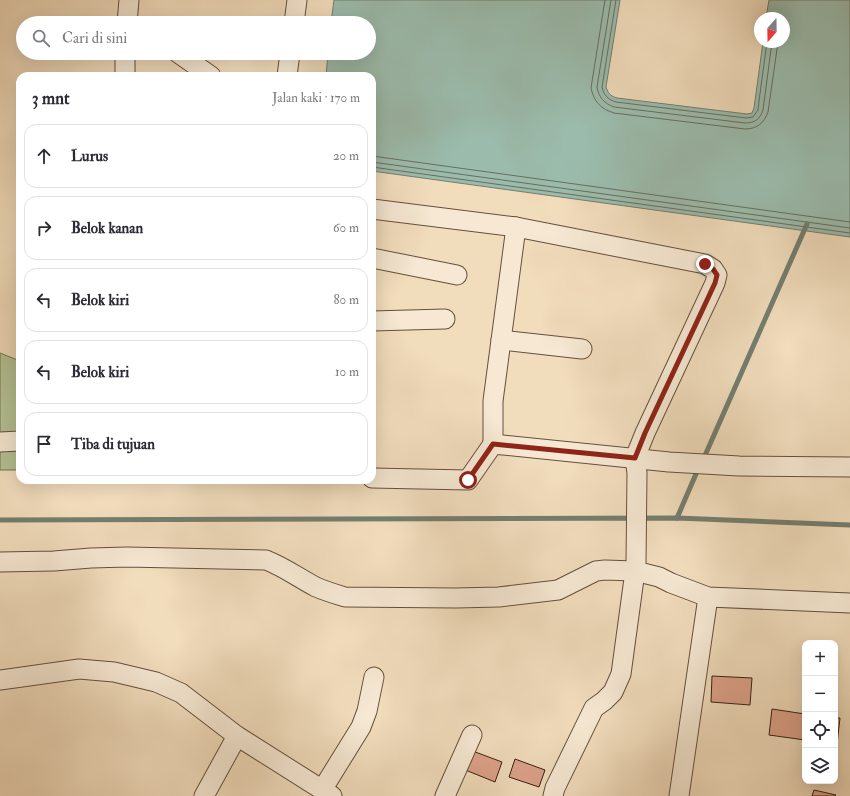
<!DOCTYPE html>
<html lang="id">
<meta charset="utf-8">
<style>
body{margin:0;font-family:"IM FELL Double Pica",serif;background:#f7f7f7;color:#2b2b33}
.controls{position:absolute;right:12px;bottom:12px;display:grid;overflow:hidden;border-radius:8px;box-shadow:0 4px 16px #0002}
.controls button{width:36px;height:36px;display:grid;place-items:center;padding:0;border:0;border-bottom:1px solid #e1e1e2;background:#fff;color:#2b2b33;font:20px sans-serif}
.compass{position:absolute;left:754px;top:12px;width:36px;height:36px;border-radius:50%;background:#fff;box-shadow:0 4px 16px #0002;rotate:200deg}
.stop{position:absolute;width:12px;height:12px;margin:-9px;border:3px solid #8f2418;border-radius:50%;background:#fff}
.stop.end{background:#8f2418;border-color:#fff;box-shadow:0 1px 4px #0008}
.list{margin:0;padding:0;list-style:none}
h2{display:flex;justify-content:space-between;align-items:center;height:52px;margin:0;padding:0 16px;font-size:17px}
h2 small{font-size:13px;font-weight:400;color:#7c7c81}
.list li{display:grid;grid-template-columns:26px 1fr auto;gap:12px;align-items:center;box-sizing:border-box;height:64px;margin:0 8px 8px;padding:0 8px;border:1px solid #e1e1e2;border-radius:12px}
.list b{display:block;font-size:15px;white-space:nowrap}
.list em{font-size:13px;font-style:normal;color:#7c7c81}
.icon{flex:none;width:22px;height:22px;fill:none;stroke:currentColor;stroke-width:2;stroke-linecap:round;stroke-linejoin:round}
.map{position:relative;flex:none;width:850px;height:796px;overflow:hidden}
.search{position:absolute;background:#fff;box-shadow:0 4px 16px #0002;left:16px;top:16px;width:360px;height:44px;display:flex;align-items:center;gap:10px;box-sizing:border-box;padding:0 14px;border-radius:22px;color:#7c7c81;font-size:15px}
.panel{position:absolute;background:#fff;box-shadow:0 4px 16px #0002;left:16px;top:72px;width:360px;height:412px;border-radius:12px}
.map>svg:first-child{display:block}
</style>
<div class="map">
<svg width="850" height="796" viewBox="0 0 850 796">
<rect width="100%" height="100%" fill="#f1dcbc"/>
<filter id="stains"><feTurbulence type="fractalNoise" baseFrequency=".005" numOctaves="4"/><feColorMatrix values="0 0 0 0 .2 0 0 0 0 .09 0 0 0 0 .02 0 0 0 .5 -.17"/></filter>
<radialGradient id="worn" r=".72"><stop offset=".6" stop-color="#630" stop-opacity="0"/><stop offset="1" stop-color="#630" stop-opacity=".3"/></radialGradient>
<path fill="#b4c295" stroke="#757254" d="M0,353L20,361V470H0Z"/>
<path fill="#9bbcad" stroke="#737e6f" d="M334,0H620L606,87C608,93 610,96 617,98L747,114L752,113L754,108L763,42H784V18H766L769,0H850V237L372,171V76H326L328,53H369V23H331Z"/>
<g fill="none" stroke-linecap="round" stroke-linejoin="round">
<g stroke="#686e60" stroke-width="1">
<path d="M605,0L591,88C594,102 601,109 614,113L745,129C757,129 764,123 768,112L778,42"/>
<path d="M611,0L597,87C599,98 604,103 614,107L745,123C755,123 760,119 763,110L772,42"/>
<path d="M616,0L602,87C604,95 607,99 616,102L746,118L753,117L758,110L759,101L767,42"/>
<path d="M372,156L850,222"/>
<path d="M372,162L850,228"/>
<path d="M372,167L850,233"/>
</g>
<g stroke="#737e6f" stroke-width="5">
<path d="M703,460L807,224"/>
<path d="M677,518L699,467"/>
<path d="M0,520L677,518L850,525"/>
</g>
</g>
<g fill="#dda28a" stroke="#362112">
<path d="M712,676L752,678L750,705L711,702Z"/>
<path d="M772,709L805,714V740L769,735Z"/>
<path d="M835,718H840L837,744H835Z"/>
<path d="M470,750L502,762L495,782L463,769Z"/>
<path d="M515,759L545,770L539,787L509,777Z"/>
<path d="M814,790L836,795L835,796H812Z"/>
</g>
<g fill="none" stroke-linecap="round" stroke-linejoin="round">
<defs>
<g id="minor">
<path d="M127,23L129,0"/>
<path d="M294,23L297,0"/>
<path d="M125,53V76"/>
<path d="M178,53L211,76"/>
<path d="M287,76L290,53"/>
<path d="M372,209L516,227L705,264L713,269L717,275L715,283L645,433L635,458L637,473L636,564L621,674L613,692L604,701L594,708L555,788L553,796"/>
<path d="M372,258L457,275"/>
<path d="M372,321L445,319"/>
<path d="M501,340L582,349"/>
<path d="M0,442L20,441"/>
<path d="M493,444V401L516,227"/>
<path d="M372,478L468,480L493,444L669,462L739,466L850,467"/>
<path d="M0,562L54,561L91,558L127,557L266,560C284,567 299,578 316,587C325,591 335,594 345,597L456,598L499,597L558,590L596,571L605,570L635,571L659,577L671,583L708,597L850,603"/>
<path d="M0,680L79,669L114,672L156,682L181,693L237,736L332,796"/>
<path d="M322,790L361,727L367,711L374,677"/>
<path d="M204,796L237,736"/>
<path d="M445,796L472,735"/>
<path d="M679,796L708,597"/>
</g>
</defs>
<use href="#minor" stroke="#65503c" stroke-width="21"/>
<use href="#minor" stroke="#f6e8d3" stroke-width="19"/>
</g>
<g fill="none" stroke-linecap="round" stroke-linejoin="round">
<path stroke="#8f2418" stroke-width="5" d="M468,480L493,444L635,458L645,433L715,283L717,275L713,269L705,264"/>
</g>
<rect width="100%" height="100%" filter="url(#stains)"/>
<rect width="100%" height="100%" fill="url(#worn)"/>
</svg>
<div class="controls">
<button>+</button>
<button>−</button>
<button><svg class="icon" aria-label="locate" viewBox="0 0 24 24"><circle cx="12" cy="12" r="6"/><path d="M12 2v4M12 18v4M2 12h4M18 12h4"/></svg></button>
<button><svg class="icon" aria-label="layers" viewBox="0 0 24 24"><path d="M12 4l9 5-9 5-9-5zM3 14l9 5 9-5"/></svg></button>
</div>
<svg class="compass" viewBox="-18 -18 36 36"><path d="M0-13l5 13h-10z" fill="#e53935"/><path d="M0 13l5-13h-10z" fill="#7c7c81"/></svg>
<div class="stop" style="left:468px;top:480px"></div>
<div class="stop end" style="left:705px;top:264px"></div>
<div class="search"><svg class="icon" aria-label="search" viewBox="0 0 24 24"><circle cx="10" cy="10" r="6"/><path d="M15 15l6 6"/></svg>Cari di sini</div>
<section class="panel">
<h2>3 mnt<small>Jalan kaki · 170 m</small></h2>
<ul class="list">
<li><svg class="icon" aria-label="ahead" viewBox="0 0 24 24"><path d="M12 20V5M6 11l6-6 6 6"/></svg><div><b>Lurus</b></div><em>20 m</em></li>
<li><svg class="icon" aria-label="right" viewBox="0 0 24 24"><path d="M7 20v-9h11M14 6l5 5-5 5"/></svg><div><b>Belok kanan</b></div><em>60 m</em></li>
<li><svg class="icon" aria-label="left" viewBox="0 0 24 24"><path d="M17 20v-9H6M10 6l-5 5 5 5"/></svg><div><b>Belok kiri</b></div><em>80 m</em></li>
<li><svg class="icon" aria-label="left" viewBox="0 0 24 24"><path d="M17 20v-9H6M10 6l-5 5 5 5"/></svg><div><b>Belok kiri</b></div><em>10 m</em></li>
<li><svg class="icon" aria-label="arrive" viewBox="0 0 24 24"><path d="M6 21V4h12l-3 4 3 4H6"/></svg><div><b>Tiba di tujuan</b></div></li>
</ul>
</section>
</div>
